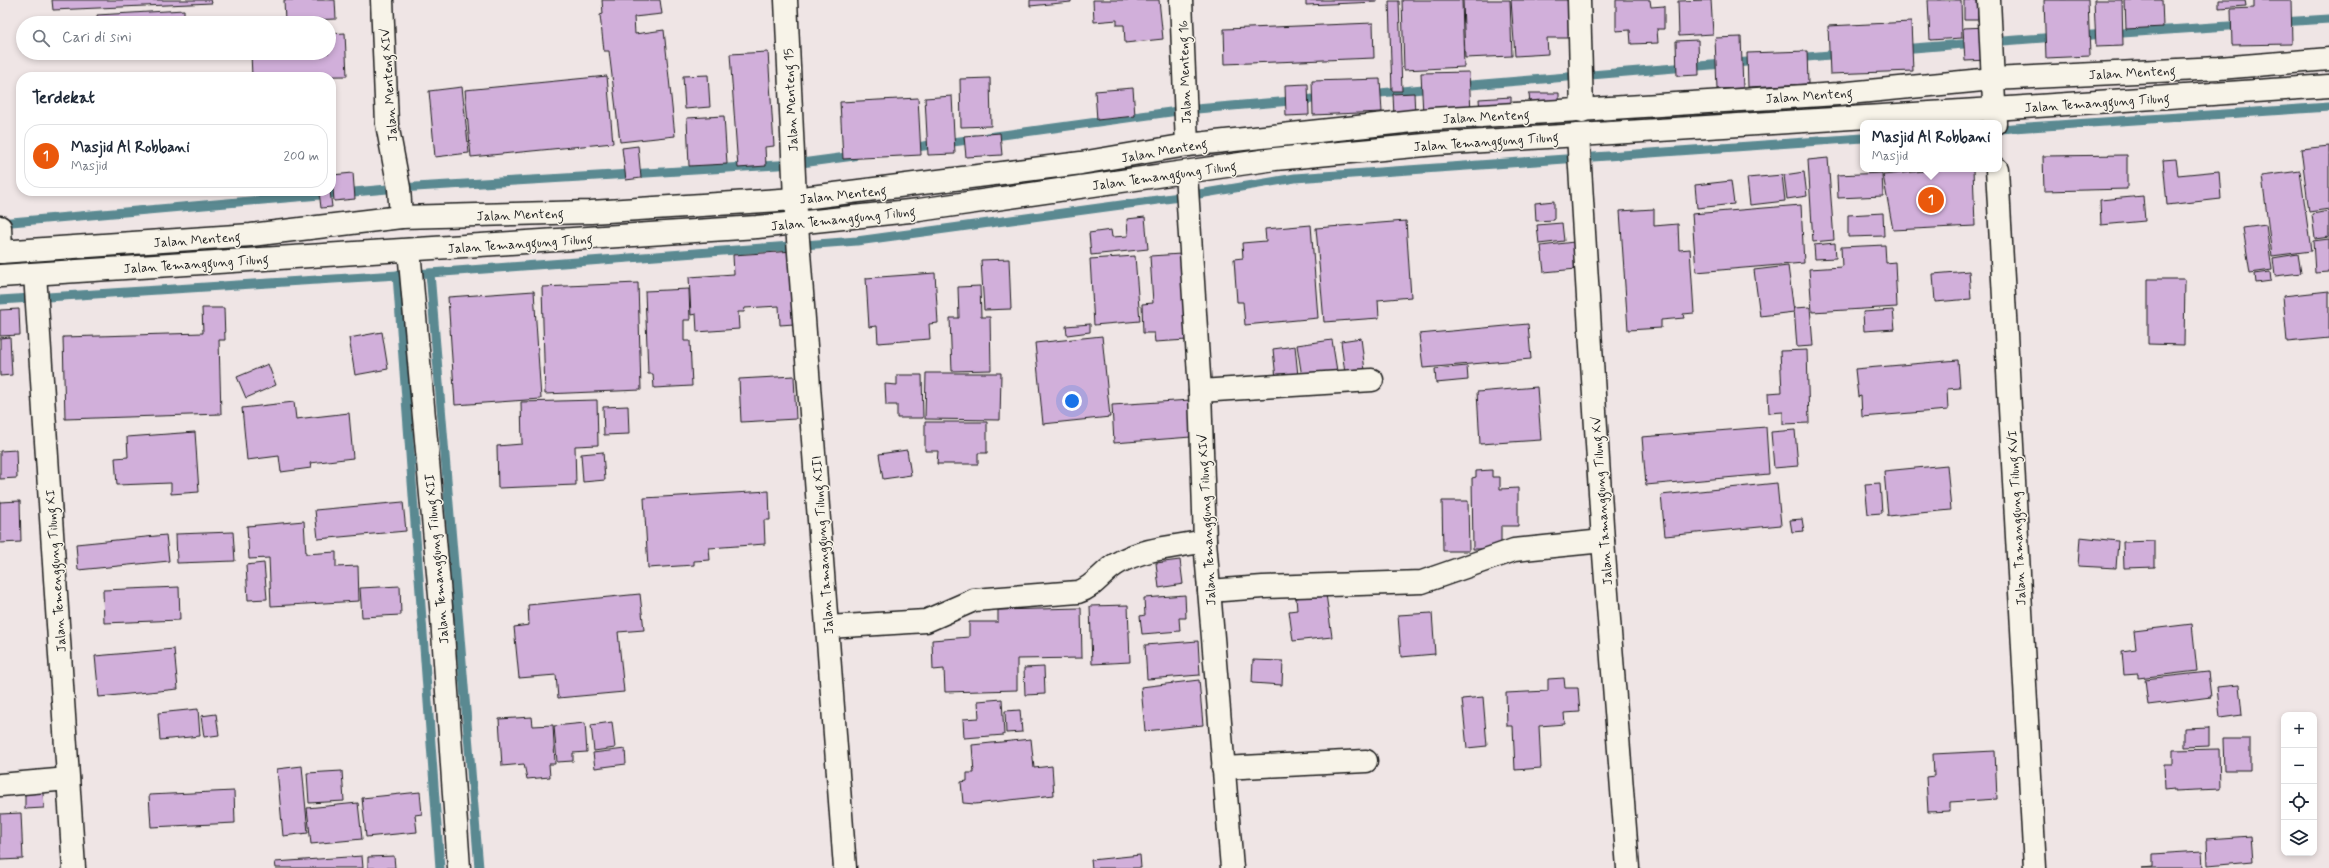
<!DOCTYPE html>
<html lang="id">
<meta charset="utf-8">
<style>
body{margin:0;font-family:Mynerve,sans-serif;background:#f2f2f3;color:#1f2937}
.controls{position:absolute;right:12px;bottom:12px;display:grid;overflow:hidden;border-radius:8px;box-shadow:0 2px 6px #0003}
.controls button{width:36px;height:36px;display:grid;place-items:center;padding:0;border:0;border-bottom:1px solid #e0e1e3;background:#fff;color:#1f2937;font:20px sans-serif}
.you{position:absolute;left:1072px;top:401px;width:14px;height:14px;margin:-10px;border:3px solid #fff;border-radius:50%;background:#1a73e8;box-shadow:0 0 0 6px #1a73e833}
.badge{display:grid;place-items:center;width:26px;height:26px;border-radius:50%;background:#ea580c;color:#fff;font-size:13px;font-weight:700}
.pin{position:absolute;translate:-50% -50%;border:2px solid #fff;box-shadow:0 1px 4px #0006}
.popup{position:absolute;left:1860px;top:120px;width:142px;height:52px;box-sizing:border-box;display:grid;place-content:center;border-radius:8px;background:#fff;filter:drop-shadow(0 1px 3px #0005);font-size:13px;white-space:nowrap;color:#747a83}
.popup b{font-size:15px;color:#1f2937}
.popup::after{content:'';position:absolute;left:50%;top:100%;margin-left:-8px;border:8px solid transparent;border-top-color:#fff}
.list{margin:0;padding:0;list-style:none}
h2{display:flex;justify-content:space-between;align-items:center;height:52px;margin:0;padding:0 16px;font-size:17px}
h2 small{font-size:13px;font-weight:400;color:#747a83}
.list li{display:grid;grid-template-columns:26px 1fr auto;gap:12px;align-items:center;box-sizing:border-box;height:64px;margin:0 8px 8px;padding:0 8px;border:1px solid #e0e1e3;border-radius:16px}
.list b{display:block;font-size:15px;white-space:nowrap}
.list p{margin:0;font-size:13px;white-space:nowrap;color:#747a83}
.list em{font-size:13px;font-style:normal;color:#747a83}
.icon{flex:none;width:22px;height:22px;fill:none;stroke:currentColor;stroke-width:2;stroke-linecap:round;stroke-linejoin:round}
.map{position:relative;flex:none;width:2329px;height:868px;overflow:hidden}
.search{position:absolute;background:#fff;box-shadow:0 2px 6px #0003;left:16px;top:16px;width:320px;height:44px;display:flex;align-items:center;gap:10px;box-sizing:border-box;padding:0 14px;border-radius:22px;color:#747a83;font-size:15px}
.panel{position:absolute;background:#fff;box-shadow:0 2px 6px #0003;left:16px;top:72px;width:320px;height:124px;border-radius:16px}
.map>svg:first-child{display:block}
</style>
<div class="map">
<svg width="2329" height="868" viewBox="0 0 2329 868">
<rect width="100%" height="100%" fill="#efe5e5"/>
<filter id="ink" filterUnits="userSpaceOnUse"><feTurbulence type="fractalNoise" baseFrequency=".025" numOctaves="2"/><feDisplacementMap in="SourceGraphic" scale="8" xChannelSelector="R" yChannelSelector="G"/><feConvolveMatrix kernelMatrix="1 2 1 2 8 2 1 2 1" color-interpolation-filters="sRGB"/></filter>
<g filter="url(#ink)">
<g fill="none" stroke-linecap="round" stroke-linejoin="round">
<g stroke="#5a8991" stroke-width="9">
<path d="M2281,22L2329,19"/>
<path d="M2077,36L2244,25"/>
<path d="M1991,42L2056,37"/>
<path d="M1901,49L1976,43"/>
<path d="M1796,58L1841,54"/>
<path d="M1459,86L1759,61"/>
<path d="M1369,94L1434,88"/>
<path d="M1999,129L2329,107"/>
<path d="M988,137L1185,110L1325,98"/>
<path d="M909,148L975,139"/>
<path d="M0,223L399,188L794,164L854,156"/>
<path d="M430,273L479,868"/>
<path d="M397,275L440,868"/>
<path d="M0,300L430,273L857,241L1187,196L1295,178L1863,138"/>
</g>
</g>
<g fill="#d1afda" stroke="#1c1c1c">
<path d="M52,0H211L212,3L53,10Z"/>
<path d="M284,0H335L336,19L285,21Z"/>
<path d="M602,0H660L662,14L634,17L635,34L664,30L675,136L620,142L609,51H604L600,15L603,14Z"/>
<path d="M1030,0H1071V2L1030,6Z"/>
<path d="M1093,0H1159L1163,39L1125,43L1124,25H1117V20L1094,22Z"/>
<path d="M1306,0H1377V2L1306,5Z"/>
<path d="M1402,0H1462L1464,67L1404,70Z"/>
<path d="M1463,0H1510L1512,56L1465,58Z"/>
<path d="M1511,0H1569L1570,38H1547L1548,54L1515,56Z"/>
<path d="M1616,0H1650L1651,7L1664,6V29H1657L1658,43L1631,44L1630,30L1616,31Z"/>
<path d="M1711,0L1713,34L1679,36L1678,1Z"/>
<path d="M1928,0H1961L1962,38L1930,40Z"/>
<path d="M1964,0H1977L1978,20H1964Z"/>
<path d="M2044,0H2088L2090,56L2046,58Z"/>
<path d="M2094,0H2122L2123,46L2096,47Z"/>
<path d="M2125,0H2162L2163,27L2126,29Z"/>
<path d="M2219,0H2245L2246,6L2219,8Z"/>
<path d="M2254,0H2291L2292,44L2232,45L2231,9L2254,8Z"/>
<path d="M1389,1H1399L1402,91H1392Z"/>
<path d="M184,10V23H98L97,15Z"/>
<path d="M1911,22L1913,71L1830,74L1828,26Z"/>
<path d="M1373,23L1374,58L1225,64L1224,29Z"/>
<path d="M1988,27L1989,60L1965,61L1963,28Z"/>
<path d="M345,33L347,76L252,77L251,53H329V34Z"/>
<path d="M1741,37L1743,88L1717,89L1715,38Z"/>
<path d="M1698,40L1699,75L1677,76L1676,41Z"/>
<path d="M1807,51L1808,84L1748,87L1747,53Z"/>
<path d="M768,52L774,146L765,147L766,166L738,168L730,54Z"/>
<path d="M1469,72L1471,113L1423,115L1421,73Z"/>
<path d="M708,75L710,107L685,109L683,76Z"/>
<path d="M607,76L613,143L471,157L465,90Z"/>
<path d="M990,78L991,126L961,127L960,79Z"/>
<path d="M1380,79L1382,112L1313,115L1312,81Z"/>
<path d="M1308,84L1309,115L1286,116L1285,85Z"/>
<path d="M462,87L469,153L435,157L429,91Z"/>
<path d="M1133,88L1135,116L1097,120L1095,91Z"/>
<path d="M1414,93L1415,115L1394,117L1393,94Z"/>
<path d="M1529,93H1559V104L1530,105Z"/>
<path d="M952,96L955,154L928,155L925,98Z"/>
<path d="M1511,97V111L1480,112L1479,99Z"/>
<path d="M918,98L921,155L843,159L840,102Z"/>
<path d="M724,116L727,164L689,166L687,118Z"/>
<path d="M1000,133L1002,155L966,157L964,136Z"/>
<path d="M638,146L641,178L626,180L622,148Z"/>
<path d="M2329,146V209L2309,212L2301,149Z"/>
<path d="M2127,155V189L2044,191L2043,156Z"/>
<path d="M1828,158L1834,240L1813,242L1808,160Z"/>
<path d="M2176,159L2178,175L2219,171L2221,199L2167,205L2163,160Z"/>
<path d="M1945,169H1973L1975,226L1893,230L1883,175Z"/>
<path d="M2300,171L2311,251L2272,256L2262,176Z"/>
<path d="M1804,172L1807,196L1787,199L1784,175Z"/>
<path d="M353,173L355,199L334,201L332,175Z"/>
<path d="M1882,173L1883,196L1838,198L1837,175Z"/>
<path d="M1782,175L1785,201L1750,205L1747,178Z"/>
<path d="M1731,181L1734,204L1697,208L1695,185Z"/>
<path d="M319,191H330L332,207L321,208Z"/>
<path d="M2143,196L2145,221L2101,225L2100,200Z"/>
<path d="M1554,201V220L1536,221L1535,203Z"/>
<path d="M1801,205L1804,263L1696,272L1692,214Z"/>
<path d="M1654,209V226L1678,224L1679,250L1690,249L1694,313L1683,314L1684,318L1661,320V328L1628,330L1620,211Z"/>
<path d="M2329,211V237L2315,239L2312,214Z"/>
<path d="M1883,213L1884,236L1848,237V215Z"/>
<path d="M1145,217L1148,249L1091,255L1089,233L1111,230L1112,237L1128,236L1127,219Z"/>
<path d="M1406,221L1411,297L1378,300L1379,318L1324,322L1316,228Z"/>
<path d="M1562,223L1564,241L1539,244L1537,225Z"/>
<path d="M1311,225L1318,318L1245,325L1243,302H1237L1234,259L1243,258L1242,243L1266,241L1265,229Z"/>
<path d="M2266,225L2272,270L2250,273L2243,228Z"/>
<path d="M2329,239V272L2315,273L2313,241Z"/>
<path d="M1574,242L1577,269L1544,272L1541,246Z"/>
<path d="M1835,243L1836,258L1815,259L1814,245Z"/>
<path d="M1885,245L1886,263L1895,262L1897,307L1812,312L1809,269L1842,267L1841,247Z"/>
<path d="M794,251V324L780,325L779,306L745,308L744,312H738L739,329L697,332L696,314L691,315L689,277L734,274L733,255Z"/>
<path d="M1181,254L1187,340L1155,342L1154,333H1143L1142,304L1153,303L1150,256Z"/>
<path d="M2298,254L2301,273L2275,276L2273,258Z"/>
<path d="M1135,256L1140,321L1094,325L1090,259Z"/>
<path d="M1009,259L1011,309L984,310L981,260Z"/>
<path d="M1788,266L1794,312L1760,316L1754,270Z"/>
<path d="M1969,271L1971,299L1935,302L1933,274Z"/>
<path d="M2270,272L2271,281L2256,283L2255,274Z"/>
<path d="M935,273L938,323L929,324L930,339L878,343L877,326L869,327L866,278Z"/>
<path d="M2148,279H2185L2184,345L2148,344Z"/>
<path d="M638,283L641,390L545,394L542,287Z"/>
<path d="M980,286L981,317H990L991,370L952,371L950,318H959L958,287Z"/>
<path d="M689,289L690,320H684V341H690L692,386L654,388L653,374H648L645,291Z"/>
<path d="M534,291L541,399L455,405L448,297Z"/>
<path d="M2329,291V338L2287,342L2283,296Z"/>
<path d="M1810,307L1813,346L1797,347L1794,308Z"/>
<path d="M202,308H224L225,340H219L221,414L65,419L63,337L203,333Z"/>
<path d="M19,309L20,335L0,336V310Z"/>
<path d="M1893,310L1895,329L1864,331L1863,312Z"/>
<path d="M1090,324V332L1067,335L1066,326Z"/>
<path d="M1528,324L1531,359L1423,368L1419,334Z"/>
<path d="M382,332L388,369L355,375L349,338Z"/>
<path d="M1102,336L1110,417L1043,424L1035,343Z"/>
<path d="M10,337L12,375L0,376V338Z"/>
<path d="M1361,338L1365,371L1345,374L1341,341Z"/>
<path d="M1332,340L1337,371L1302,377L1297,345Z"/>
<path d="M1295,346L1298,376L1276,379L1273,349Z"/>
<path d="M1807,350L1809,423L1783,424V412L1769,413L1768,393L1782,392L1780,351Z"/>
<path d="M1958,360L1960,388L1947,389L1948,410L1862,417L1861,396L1858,397L1855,369Z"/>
<path d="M268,364L276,385L246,398L237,377Z"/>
<path d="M1467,366L1468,380L1436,383L1435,369Z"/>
<path d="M926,373H1001L1000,420L925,419Z"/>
<path d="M897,375H922L923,418H897V405H886L885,384L897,385Z"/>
<path d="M794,376L796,419L741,422L739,379Z"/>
<path d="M1537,387L1541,440L1480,444L1477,392Z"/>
<path d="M597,400L598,445L575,446L576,485L498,488L497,446L522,444L521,402Z"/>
<path d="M1191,400V437L1114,443L1112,405Z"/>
<path d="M294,402L296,419L349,413L353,458L310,463L311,468L281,472L279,456L247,460L242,408Z"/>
<path d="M628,406L629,434L604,435L603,407Z"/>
<path d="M925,422H987V453H978V464H937L938,451H925Z"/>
<path d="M1766,427L1769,474L1646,485L1642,437Z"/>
<path d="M1795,430L1798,466L1774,468L1771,432Z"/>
<path d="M195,432L199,492L171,494V483L117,485L115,458L128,457L127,437Z"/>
<path d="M16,450L17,478L0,479V451Z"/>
<path d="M907,450L911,475L883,479L879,454Z"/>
<path d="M603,452L605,480L583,482L581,454Z"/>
<path d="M1947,465L1951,510L1888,516L1884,471Z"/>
<path d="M1492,470V477H1500V489L1518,488V526H1501V549H1473L1472,478L1476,477V471Z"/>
<path d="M1777,483L1781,525L1665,536L1661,495Z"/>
<path d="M1880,483L1882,513L1868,514L1865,484Z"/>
<path d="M769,491L770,520H764L765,544L709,548L710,560L694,561V565L648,568L644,498Z"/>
<path d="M20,501L21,542L0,543V502Z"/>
<path d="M1442,501H1468L1469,551H1443Z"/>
<path d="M403,502L406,531L318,539L315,510Z"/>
<path d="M1802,519L1804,531L1792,532L1790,520Z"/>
<path d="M304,521L306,554L336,552V567L358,566L359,601L271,606L269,558L249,559L247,526Z"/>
<path d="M233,532L235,561L177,563L176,534Z"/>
<path d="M166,535L169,561L78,570L76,544Z"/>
<path d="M2080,537L2118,541L2116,568L2078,566Z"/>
<path d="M2155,541V567L2124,568L2123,542Z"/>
<path d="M1180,560L1183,584L1159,588L1156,563Z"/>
<path d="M264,563L267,599L248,600L246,565Z"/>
<path d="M400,586L401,615L362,617L360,588Z"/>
<path d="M179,587L180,620L104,623L103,590Z"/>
<path d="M640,594L644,630L618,632L624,692L558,698L556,675L519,678L514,627L529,625L528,605Z"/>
<path d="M1326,594L1332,637L1293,641L1289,611L1297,610L1296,598Z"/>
<path d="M1185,595L1186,618H1179L1180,631L1142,634L1140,616L1145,615L1144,598Z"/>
<path d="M1128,605L1130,662L1092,664L1090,606Z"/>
<path d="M1081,608L1082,658L1017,659V690L945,692L944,669L933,670L932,640L969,637V622H998V610Z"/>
<path d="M1432,613L1435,654L1401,657L1398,615Z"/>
<path d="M2192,624L2197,671L2138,678V674L2124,675L2122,651L2136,649L2134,631Z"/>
<path d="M1198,641L1200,675L1147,679L1145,645Z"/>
<path d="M174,649L178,689L99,697L95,656Z"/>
<path d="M1253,660L1283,661L1282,685L1252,683Z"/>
<path d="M1044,667L1045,694L1025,695L1024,668Z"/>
<path d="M2208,672L2211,697L2148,705L2145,679Z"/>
<path d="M1564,678L1565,688H1578L1580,712L1564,713L1565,724L1539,726L1541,768L1515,770L1513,726H1507L1506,693L1548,691V679Z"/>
<path d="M1199,680L1203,725L1145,731L1141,687Z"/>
<path d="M2239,685L2242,715L2220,718L2217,687Z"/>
<path d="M1483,697L1487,746L1467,748L1462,699Z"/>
<path d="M1002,699L1004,735L964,738L963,719L979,718L978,701Z"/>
<path d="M198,709L200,736L160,740L158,713Z"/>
<path d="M1020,710L1022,732L1006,733L1005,711Z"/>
<path d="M216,714L219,735L204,737L201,716Z"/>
<path d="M532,717L533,726L553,725L555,764H549L550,777L527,779L524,764L502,766L499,719Z"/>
<path d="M612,722L615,748L594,751L591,725Z"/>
<path d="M585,723L587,752L573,753V761L557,762L554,726Z"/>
<path d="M2209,727V746L2184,747V728Z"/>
<path d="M1031,739L1034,768L1052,766L1054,795L975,804L963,803L961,782L967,781V773H974L972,745Z"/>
<path d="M2223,739H2250V770H2224Z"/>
<path d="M625,749L626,764L595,768L593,753Z"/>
<path d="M2219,749L2220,789L2174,791V788L2165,789L2164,764H2173V750Z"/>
<path d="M1995,751L1997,799L1950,802V811L1928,812L1926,777L1934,776L1933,754Z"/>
<path d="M302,766L308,833L283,836L277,769Z"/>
<path d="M342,771L344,801L309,803L307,773Z"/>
<path d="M234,791L235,823L151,827L149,795Z"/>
<path d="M420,792L422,814L415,815L417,832L366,837L362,798Z"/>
<path d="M43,793L44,808L25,809V794Z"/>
<path d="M358,803L362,839L311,844L307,808Z"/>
<path d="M21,813L23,859L0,860V814Z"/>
<path d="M2251,836L2253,861L2208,865L2207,839Z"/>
<path d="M2202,851L2203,868H2142L2153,867V854Z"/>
<path d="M1140,855L1141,868H1092L1091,860Z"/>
<path d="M362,856L363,868H276L275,862Z"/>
<path d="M394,856L395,868H368V857Z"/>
</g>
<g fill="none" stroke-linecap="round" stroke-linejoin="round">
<defs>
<g id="street">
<path d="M382,0L387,124L399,188L401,217"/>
<path d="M786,0L795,199L845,868"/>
<path d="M1181,0L1187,145"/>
<path d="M1579,0L1582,111"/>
<path d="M1989,0L1995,123"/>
<path d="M1578,135L1603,541L1628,868"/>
<path d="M1997,169L2035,868"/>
<path d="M1186,173L1200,391L1205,541L1232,868"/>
<path d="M0,227L1,252"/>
<path d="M409,250L442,618L459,868"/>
<path d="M35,274L74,868"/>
<path d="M1200,391L1372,380"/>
<path d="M1209,591L1263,587L1422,582L1514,550L1603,541"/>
<path d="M828,627L926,621L974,600L1078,592C1095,587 1103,571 1118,563C1144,548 1176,547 1205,541"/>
<path d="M1223,768L1366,761"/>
<path d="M0,785L68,779"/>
</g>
<g id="secondary">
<path d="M0,252L251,235L401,217L591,212L795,199L1081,163L1187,145L1432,119L1838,94L1993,79L2219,68L2329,59"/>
<path d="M0,276L757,227L919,210L1275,159L1436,144L1994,109L2329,86"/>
</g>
</defs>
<use href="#street" stroke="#1c1c1c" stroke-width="25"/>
<use href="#secondary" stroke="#1c1c1c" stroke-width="25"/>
<use href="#street" stroke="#f7f3e8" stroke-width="22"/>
<use href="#secondary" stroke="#f7f3e8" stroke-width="22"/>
</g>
</g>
<g text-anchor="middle" stroke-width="3" stroke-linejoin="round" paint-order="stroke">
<g font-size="13" fill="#1c1c1c" stroke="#f7f3e8">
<text transform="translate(1184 72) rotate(-92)" y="5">Jalan Menteng 16</text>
<text transform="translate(2132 72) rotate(-3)" y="5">Jalan Menteng</text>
<text transform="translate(388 85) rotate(-94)" y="5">Jalan Menteng XIV</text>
<text transform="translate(1809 95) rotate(-4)" y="5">Jalan Menteng</text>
<text transform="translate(790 100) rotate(-93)" y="5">Jalan Menteng 15</text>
<text transform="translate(2097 102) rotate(-4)" y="5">Jalan Temanggung Tilung</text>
<text transform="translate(1486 116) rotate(-3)" y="5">Jalan Menteng</text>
<text transform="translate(1486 141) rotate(-4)" y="5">Jalan Temanggung Tilung</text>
<text transform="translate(1164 150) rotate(-10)" y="5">Jalan Menteng</text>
<text transform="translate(1164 175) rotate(-8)" y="5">Jalan Temanggung Tilung</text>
<text transform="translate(843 194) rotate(-6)" y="5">Jalan Menteng</text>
<text transform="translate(520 214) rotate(-2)" y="5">Jalan Menteng</text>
<text transform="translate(843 218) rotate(-6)" y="5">Jalan Temanggung Tilung</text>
<text transform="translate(197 239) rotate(-4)" y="5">Jalan Menteng</text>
<text transform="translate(520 243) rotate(-4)" y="5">Jalan Temanggung Tilung</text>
<text transform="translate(196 263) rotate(-4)" y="5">Jalan Temanggung Tilung</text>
<text transform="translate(1601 501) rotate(-94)" y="5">Jalan Tamanggung Tilung XV</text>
<text transform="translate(2016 518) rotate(-93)" y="5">Jalan Tamanggung Tilung XVI</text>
<text transform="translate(1206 520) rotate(-93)" y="5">Jalan Temanggung Tilung XIV</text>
<text transform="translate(822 545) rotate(-94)" y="5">Jalan Tamanggung Tilung XIII</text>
<text transform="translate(436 559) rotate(-95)" y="5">Jalan Temanggung Tilung XII</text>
<text transform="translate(55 571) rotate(-94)" y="5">Jalan Temenggung Tilung XI</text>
</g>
</g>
</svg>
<div class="controls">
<button>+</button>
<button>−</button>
<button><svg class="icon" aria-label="locate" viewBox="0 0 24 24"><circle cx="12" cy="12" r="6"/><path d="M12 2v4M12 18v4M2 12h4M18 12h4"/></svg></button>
<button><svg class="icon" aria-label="layers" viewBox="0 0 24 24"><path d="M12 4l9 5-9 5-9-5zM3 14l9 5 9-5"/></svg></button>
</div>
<div class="you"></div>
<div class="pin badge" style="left:1931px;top:200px">1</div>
<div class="popup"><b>Masjid Al Robbani</b>Masjid</div>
<div class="search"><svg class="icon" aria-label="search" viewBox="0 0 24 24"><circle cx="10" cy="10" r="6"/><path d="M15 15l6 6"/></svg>Cari di sini</div>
<section class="panel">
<h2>Terdekat<small></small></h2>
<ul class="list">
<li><span class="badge">1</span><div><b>Masjid Al Robbani</b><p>Masjid</p></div><em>200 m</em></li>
</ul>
</section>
</div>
